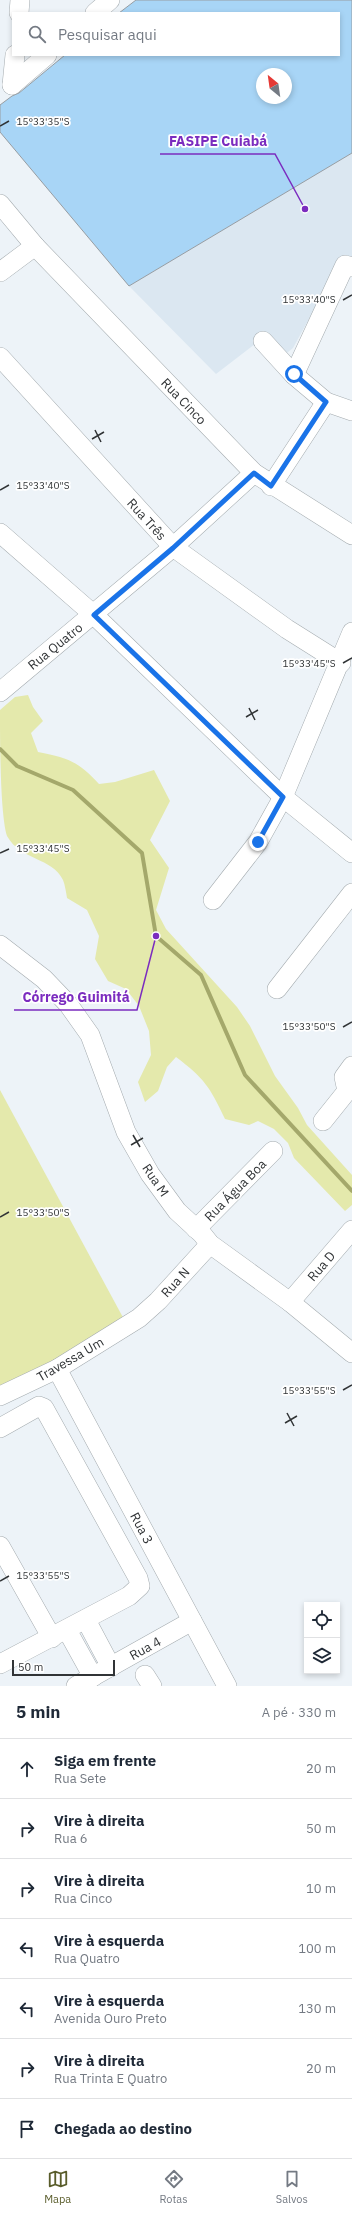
<!DOCTYPE html>
<html lang="pt">
<meta charset="utf-8">
<style>
body{margin:0;font-family:"IBM Plex Sans",sans-serif;background:#f6f6f7;color:#1f2937}
.controls{position:absolute;right:12px;bottom:12px;display:grid;overflow:hidden;border-radius:0px;box-shadow:0 2px 6px #0003}
.controls button{width:36px;height:36px;display:grid;place-items:center;padding:0;border:0;border-bottom:1px solid #e0e1e3;background:#fff;color:#1f2937;font:20px sans-serif}
.compass{position:absolute;left:256px;top:68px;width:36px;height:36px;border-radius:50%;background:#fff;box-shadow:0 2px 6px #0003;rotate:331deg}
.scale{position:absolute;left:12px;bottom:10px;width:103px;box-sizing:border-box;padding-left:4px;border:2px solid #313436;border-top:0;font-size:11px;line-height:14px;white-space:nowrap;color:#313436;-webkit-text-stroke:3px #fff;paint-order:stroke}
.stop{position:absolute;width:12px;height:12px;margin:-9px;border:3px solid #1a73e8;border-radius:50%;background:#fff}
.stop.end{background:#1a73e8;border-color:#fff;box-shadow:0 1px 4px #0008}
.list{margin:0;padding:0;list-style:none}
h2{display:flex;justify-content:space-between;align-items:center;height:52px;margin:0;padding:0 16px;font-size:17px}
h2 small{font-size:13px;font-weight:400;color:#747a83}
.list li{display:grid;grid-template-columns:26px 1fr auto;gap:12px;align-items:center;box-sizing:border-box;height:60px;padding:0 16px;border-top:1px solid #e0e1e3}
.list b{display:block;font-size:15px;white-space:nowrap}
.list p{margin:0;font-size:13px;white-space:nowrap;color:#747a83}
.list em{font-size:13px;font-style:normal;color:#747a83}
.icon{flex:none;width:22px;height:22px;fill:none;stroke:currentColor;stroke-width:2;stroke-linecap:round;stroke-linejoin:round}
.map{position:relative;flex:none;width:352px;height:1686px;overflow:hidden}
.search{position:absolute;background:#fff;box-shadow:0 2px 6px #0003;left:12px;right:12px;top:12px;height:44px;display:flex;align-items:center;gap:10px;box-sizing:border-box;padding:0 14px;border-radius:0px;color:#747a83;font-size:15px}
.sheet{height:472px;background:#fff}
nav{display:flex;justify-content:space-around;align-items:center;box-sizing:border-box;height:56px;border-top:1px solid #e0e1e3;background:#fff;font-size:11px;color:#747a83}
nav a{display:grid;justify-items:center;gap:2px}
nav .on{color:#595c2a}
.map>svg:first-child{display:block}
</style>
<div class="map">
<svg width="352" height="1686" viewBox="0 0 352 1686">
<rect width="100%" height="100%" fill="#edf3f8"/>
<path fill="#dbe7f1" d="M352,153V265L339,264L293,348L283,356L264,337L216,374L129,286Z"/>
<g fill="#e4e9ac">
<path d="M28,695L33,707L43,721L31,733L38,752C68,758 78,761 99,784L115,782L154,770L170,801L150,840L169,868L156,910L166,929L237,1007L250,1026L275,1076L298,1108L307,1125L352,1175V1205L345,1211L294,1158L288,1143L274,1129L258,1121L249,1125L225,1119C210,1087 204,1078 176,1057L167,1067L158,1091L145,1102L138,1082L151,1055L149,1031L139,1006L126,989L108,981L95,959L99,936L87,910L67,898C66,892 65,885 63,880C52,857 21,861 7,836C0,813 0,739 0,710L15,697Z"/>
<path d="M0,1090L126,1323L0,1388Z"/>
</g>
<g fill="none" stroke-linecap="round" stroke-linejoin="round">
<path stroke="#a4a86b" stroke-width="4" d="M0,749L17,766L73,790L142,853L156,936L201,975L245,1075L352,1191"/>
</g>
<path fill="#a8d5f6" stroke="#979da2" fill-rule="evenodd" d="M136,0H352V153L129,286L0,132V105L12,96L19,93L65,55H339V13H119ZM262,74H286V98H262Z"/>
<g fill="none" stroke-linecap="round" stroke-linejoin="round">
<defs>
<g id="minor">
<path d="M19,13L20,0"/>
<path d="M95,13L110,0"/>
<path d="M12,85L47,55"/>
<path d="M12,85L15,55"/>
<path d="M0,204L35,246L254,473L352,535"/>
<path d="M0,272L35,246"/>
<path d="M263,341L294,375L326,402L352,411"/>
<path d="M0,357L173,547L287,629L341,663"/>
<path d="M294,375L345,265L352,267"/>
<path d="M271,486L326,402"/>
<path d="M0,533L94,615L283,797L352,853"/>
<path d="M0,692L173,547L254,473"/>
<path d="M213,900L258,842L283,797L352,632"/>
<path d="M0,945L44,979L68,1004L90,1035L126,1132L150,1174L177,1211L202,1234L210,1244L290,1302L352,1353"/>
<path d="M277,989L352,893"/>
<path d="M323,1121L347,1091L344,1077L352,1066"/>
<path d="M196,1229L273,1151"/>
<path d="M290,1302L352,1230"/>
<path d="M57,1369L227,1686"/>
<path d="M0,1396L57,1369L139,1318L158,1301L210,1244"/>
<path d="M0,1428L39,1406L44,1408L138,1578L140,1586L129,1596L0,1664"/>
<path d="M0,1546L52,1638"/>
<path d="M86,1620L111,1667"/>
<path d="M67,1630L93,1677"/>
<path d="M145,1675L152,1686"/>
<path d="M76,1686L192,1621"/>
</g>
</defs>
<use href="#minor" stroke="#a4abaf" stroke-width="20"/>
<use href="#minor" stroke="#fff" stroke-width="19"/>
</g>
<g fill="none" stroke-linecap="round" stroke-linejoin="round">
<path stroke="#1a73e8" stroke-width="5" d="M258,842L283,797L94,615L173,548L254,473L271,486L326,402L294,374"/>
</g>
<path fill="none" stroke="#313436" stroke-width="1.5" d="M0,126L9,121M343,300L352,295M95,430L101,442M92,439L104,432M0,490L9,485M343,663L352,658M249,708L255,720M246,717L258,710M0,853L9,849M343,1027L352,1022M133,1135L140,1147M131,1145L143,1138M0,1217L9,1212M343,1390L352,1385M287,1413L294,1426M285,1423L297,1416M0,1581L9,1576"/>
<g text-anchor="middle" stroke-width="3.5" stroke-linejoin="round" paint-order="stroke">
<g font-size="13" fill="#313436" stroke="#fff">
<text transform="translate(184 401) rotate(46)" y="5">Rua Cinco</text>
<text transform="translate(147 519) rotate(48)" y="5">Rua Três</text>
<text transform="translate(55 646) rotate(-39)" y="5">Rua Quatro</text>
<text transform="translate(156 1180) rotate(56)" y="5">Rua M</text>
<text transform="translate(235 1190) rotate(-45)" y="5">Rua Água Boa</text>
<text transform="translate(321 1266) rotate(-49)" y="5">Rua D</text>
<text transform="translate(175 1282) rotate(-48)" y="5">Rua N</text>
<text transform="translate(70 1359) rotate(-30)" y="5">Travessa Um</text>
<text transform="translate(142 1528) rotate(62)" y="5">Rua 3</text>
<text transform="translate(145 1648) rotate(-29)" y="5">Rua 4</text>
</g>
</g>
<g font-size="10" text-anchor="middle" fill="#313436" stroke="#fff" stroke-width="3.5" stroke-linejoin="round" paint-order="stroke">
<text x="43" y="125">15°33'35"S</text>
<text x="309" y="303">15°33'40"S</text>
<text x="43" y="489">15°33'40"S</text>
<text x="309" y="667">15°33'45"S</text>
<text x="43" y="852">15°33'45"S</text>
<text x="309" y="1030">15°33'50"S</text>
<text x="43" y="1216">15°33'50"S</text>
<text x="309" y="1394">15°33'55"S</text>
<text x="43" y="1579">15°33'55"S</text>
</g>
<path fill="none" stroke="#7b2cbf" stroke-width="1.5" d="M305 209L275 154H160M156 936L137 1010H14"/>
<g fill="#7b2cbf" stroke="#fff" stroke-width="1.5">
<circle cx="305" cy="209" r="4"/>
<circle cx="156" cy="936" r="4"/>
</g>
<g font-size="14" text-anchor="middle" font-weight="bold" fill="#7b2cbf" stroke="#fff" stroke-width="3.5" stroke-linejoin="round" paint-order="stroke">
<text x="218" y="146">FASIPE Cuiabá</text>
<text x="76" y="1002">Córrego Guimitá</text>
</g>
</svg>
<div class="controls">
<button><svg class="icon" aria-label="locate" viewBox="0 0 24 24"><circle cx="12" cy="12" r="6"/><path d="M12 2v4M12 18v4M2 12h4M18 12h4"/></svg></button>
<button><svg class="icon" aria-label="layers" viewBox="0 0 24 24"><path d="M12 4l9 5-9 5-9-5zM3 14l9 5 9-5"/></svg></button>
</div>
<svg class="compass" viewBox="-18 -18 36 36"><path d="M0-13l5 13h-10z" fill="#e53935"/><path d="M0 13l5-13h-10z" fill="#747a83"/></svg>
<div class="scale">50 m</div>
<div class="stop" style="left:294px;top:374px"></div>
<div class="stop end" style="left:258px;top:842px"></div>
<div class="search"><svg class="icon" aria-label="search" viewBox="0 0 24 24"><circle cx="10" cy="10" r="6"/><path d="M15 15l6 6"/></svg>Pesquisar aqui</div>
</div>
<section class="sheet">
<h2>5 min<small>A pé · 330 m</small></h2>
<ul class="list">
<li><svg class="icon" aria-label="ahead" viewBox="0 0 24 24"><path d="M12 20V5M6 11l6-6 6 6"/></svg><div><b>Siga em frente</b><p>Rua Sete</p></div><em>20 m</em></li>
<li><svg class="icon" aria-label="right" viewBox="0 0 24 24"><path d="M7 20v-9h11M14 6l5 5-5 5"/></svg><div><b>Vire à direita</b><p>Rua 6</p></div><em>50 m</em></li>
<li><svg class="icon" aria-label="right" viewBox="0 0 24 24"><path d="M7 20v-9h11M14 6l5 5-5 5"/></svg><div><b>Vire à direita</b><p>Rua Cinco</p></div><em>10 m</em></li>
<li><svg class="icon" aria-label="left" viewBox="0 0 24 24"><path d="M17 20v-9H6M10 6l-5 5 5 5"/></svg><div><b>Vire à esquerda</b><p>Rua Quatro</p></div><em>100 m</em></li>
<li><svg class="icon" aria-label="left" viewBox="0 0 24 24"><path d="M17 20v-9H6M10 6l-5 5 5 5"/></svg><div><b>Vire à esquerda</b><p>Avenida Ouro Preto</p></div><em>130 m</em></li>
<li><svg class="icon" aria-label="right" viewBox="0 0 24 24"><path d="M7 20v-9h11M14 6l5 5-5 5"/></svg><div><b>Vire à direita</b><p>Rua Trinta E Quatro</p></div><em>20 m</em></li>
<li><svg class="icon" aria-label="arrive" viewBox="0 0 24 24"><path d="M6 21V4h12l-3 4 3 4H6"/></svg><div><b>Chegada ao destino</b></div></li>
</ul>
</section>
<nav>
<a class="on"><svg class="icon" aria-label="map" viewBox="0 0 24 24"><path d="M3 6l6-2 6 2 6-2v14l-6 2-6-2-6 2zM9 4v14M15 6v14"/></svg>Mapa</a>
<a><svg class="icon" aria-label="directions" viewBox="0 0 24 24"><path d="M12 3l9 9-9 9-9-9zM9 14v-3h6M13 9l2 2-2 2"/></svg>Rotas</a>
<a><svg class="icon" aria-label="saved" viewBox="0 0 24 24"><path d="M7 4h10v16l-5-4-5 4z"/></svg>Salvos</a>
</nav>
